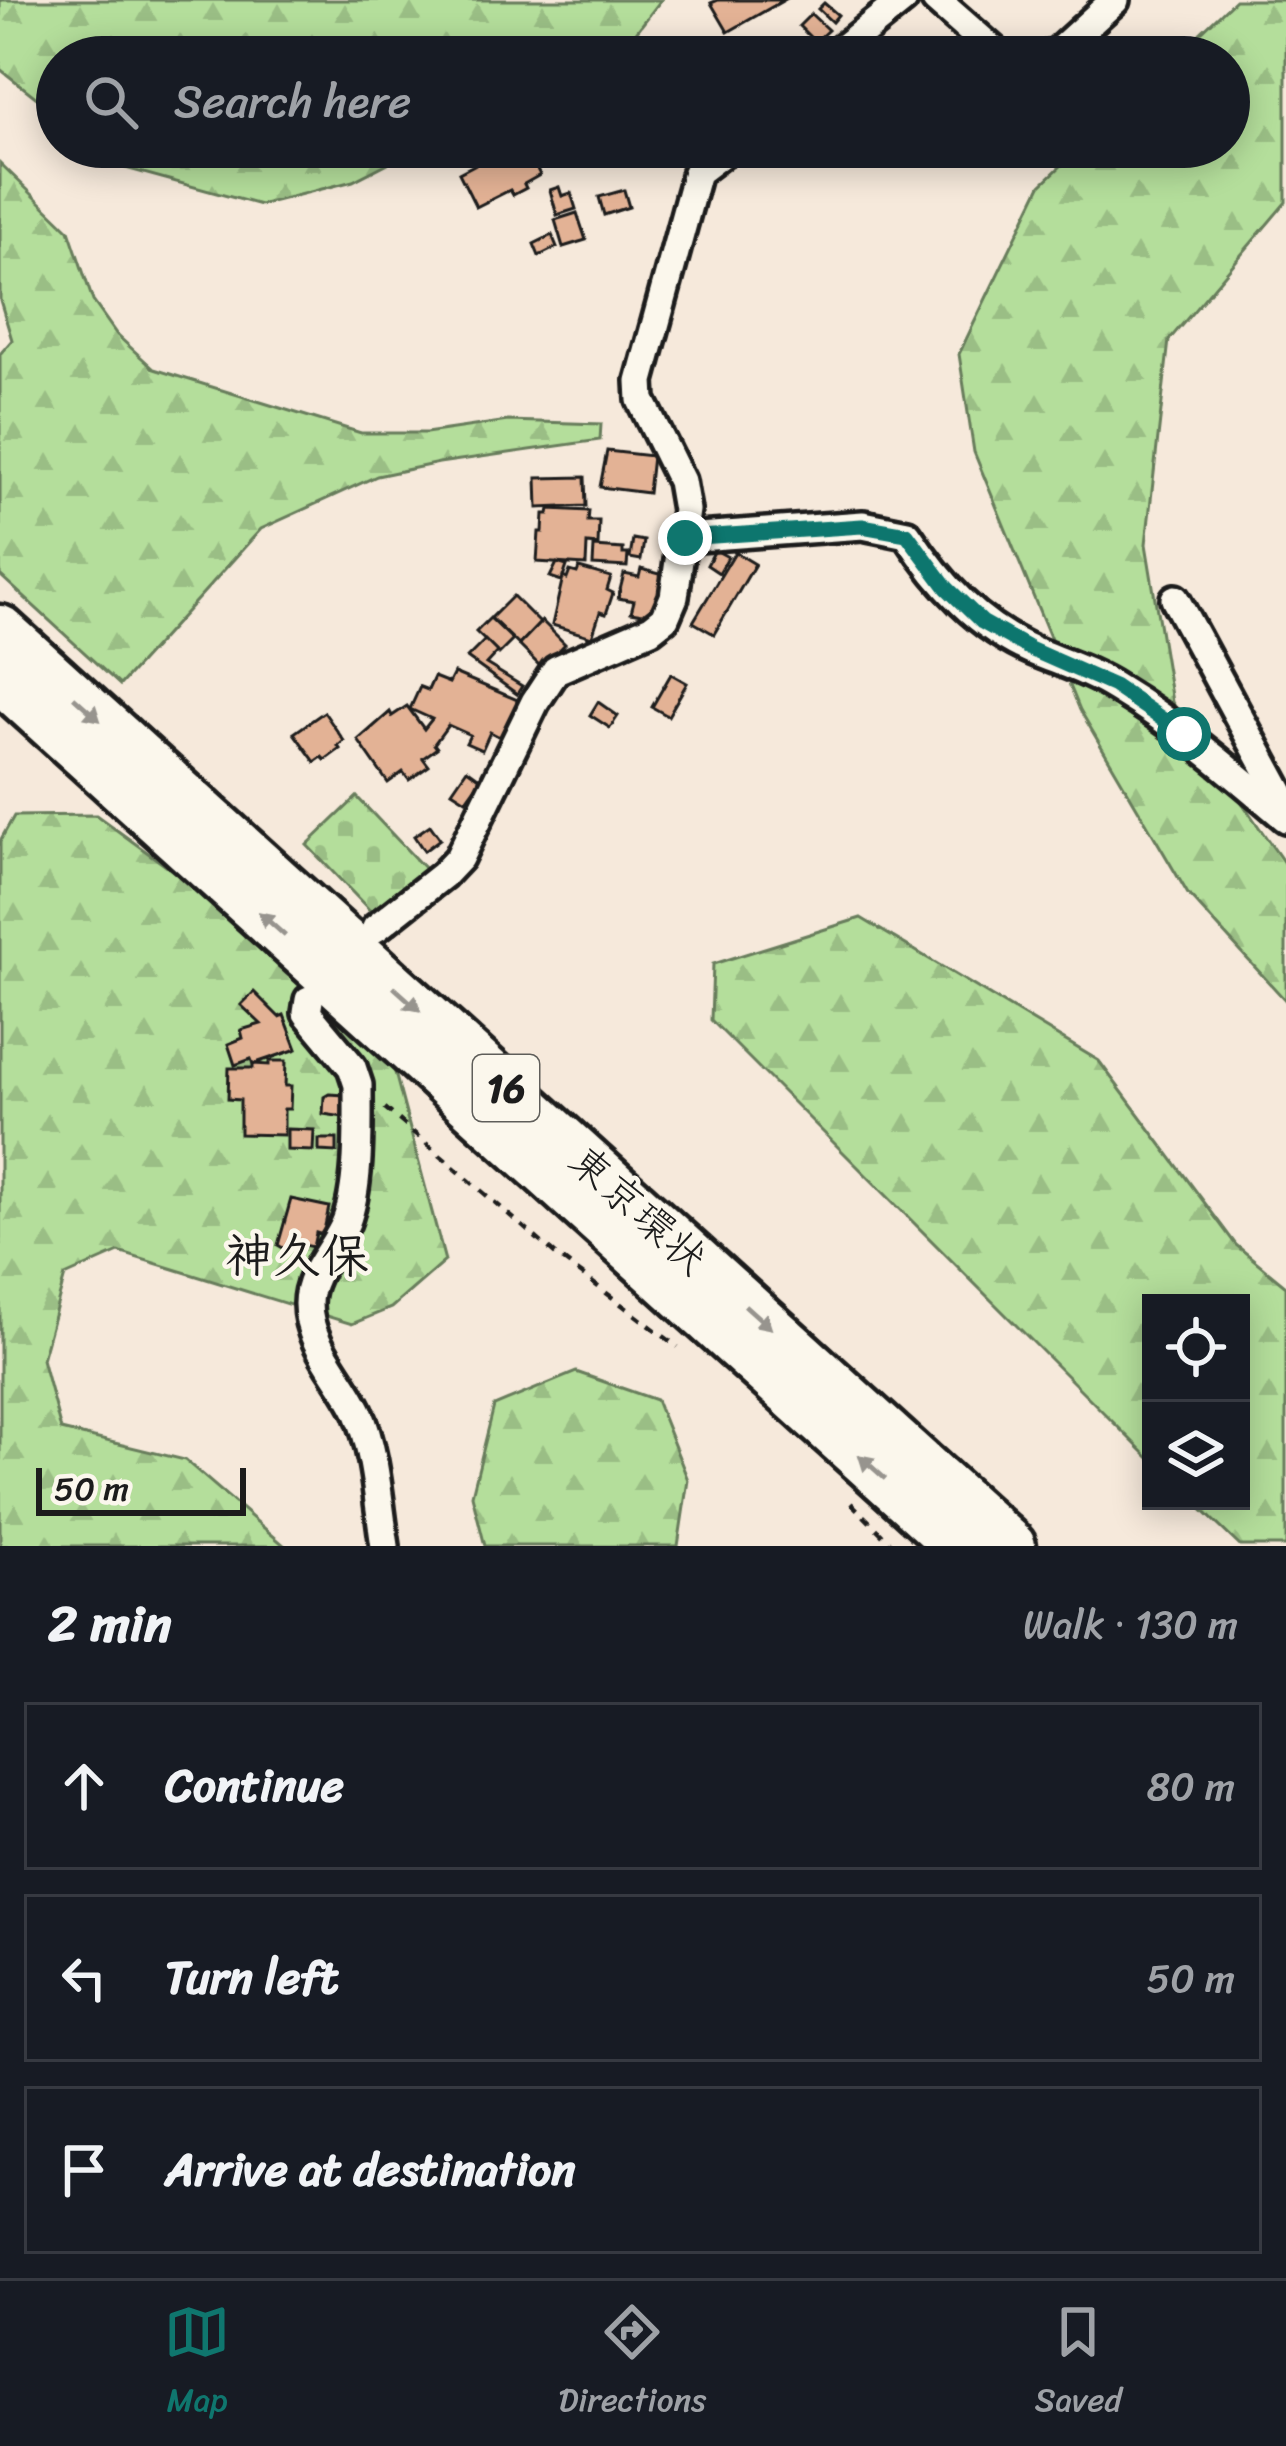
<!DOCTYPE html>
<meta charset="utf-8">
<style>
body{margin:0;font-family:Sriracha,"Klee One",sans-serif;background:#242831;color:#f1f3f6}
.controls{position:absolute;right:36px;bottom:36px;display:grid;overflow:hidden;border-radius:0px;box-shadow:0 6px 30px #0003}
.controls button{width:108px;height:108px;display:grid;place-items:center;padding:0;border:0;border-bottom:3px solid #363941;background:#171b24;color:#f1f3f6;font:60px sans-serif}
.scale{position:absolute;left:36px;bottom:30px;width:210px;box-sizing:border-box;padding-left:12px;border:6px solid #1c1c1c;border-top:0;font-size:33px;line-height:42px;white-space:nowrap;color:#1c1c1c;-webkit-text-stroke:9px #fbf7ec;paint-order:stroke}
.stop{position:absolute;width:36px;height:36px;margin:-27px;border:9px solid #0f766e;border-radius:50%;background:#fff}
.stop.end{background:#0f766e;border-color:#fff;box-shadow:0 3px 12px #0008}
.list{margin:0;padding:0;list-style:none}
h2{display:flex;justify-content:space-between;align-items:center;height:156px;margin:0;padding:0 48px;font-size:51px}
h2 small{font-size:39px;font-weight:400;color:#9ea1a6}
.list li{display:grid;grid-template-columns:78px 1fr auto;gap:36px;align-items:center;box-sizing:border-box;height:168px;margin:0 24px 24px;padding:0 24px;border:3px solid #363941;border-radius:0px}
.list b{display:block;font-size:45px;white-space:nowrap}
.list em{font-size:39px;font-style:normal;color:#9ea1a6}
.icon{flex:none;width:66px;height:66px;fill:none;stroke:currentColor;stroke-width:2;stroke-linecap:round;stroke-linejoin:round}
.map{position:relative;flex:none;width:1286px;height:1546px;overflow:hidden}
.search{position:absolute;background:#171b24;box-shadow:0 6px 30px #0003;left:36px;right:36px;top:36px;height:132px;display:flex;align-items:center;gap:30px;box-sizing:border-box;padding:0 42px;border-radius:66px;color:#9ea1a6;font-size:45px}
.sheet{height:732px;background:#171b24}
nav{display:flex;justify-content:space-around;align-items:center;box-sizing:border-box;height:168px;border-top:3px solid #363941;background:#171b24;font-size:33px;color:#9ea1a6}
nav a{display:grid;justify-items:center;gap:6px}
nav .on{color:#0f766e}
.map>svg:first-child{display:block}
</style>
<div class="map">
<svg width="1286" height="1546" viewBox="0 0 1286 1546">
<defs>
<pattern id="forest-firs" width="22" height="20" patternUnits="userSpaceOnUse" patternTransform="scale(3)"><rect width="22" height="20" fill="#b4de9b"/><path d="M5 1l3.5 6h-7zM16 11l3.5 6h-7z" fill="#9abe85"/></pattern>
<pattern id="cemetery-stones" width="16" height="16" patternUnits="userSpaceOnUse" patternTransform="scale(3)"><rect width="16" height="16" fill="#b4de9b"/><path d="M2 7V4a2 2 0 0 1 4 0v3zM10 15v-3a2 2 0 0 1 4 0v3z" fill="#9abe85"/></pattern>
</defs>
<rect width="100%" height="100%" fill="#f6e9db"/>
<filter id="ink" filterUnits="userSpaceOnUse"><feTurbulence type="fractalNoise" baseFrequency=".00833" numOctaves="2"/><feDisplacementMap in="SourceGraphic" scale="24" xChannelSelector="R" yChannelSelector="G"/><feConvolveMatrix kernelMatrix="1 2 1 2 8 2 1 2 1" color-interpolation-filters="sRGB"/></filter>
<g filter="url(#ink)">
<g fill="url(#forest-firs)" stroke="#687d5c" stroke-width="3">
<path d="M0,0H661L617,57H57V114L0,69Z"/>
<path d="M1235,0H1286V202L1169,340L1146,544L1172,702L1286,866V1001L1188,894L1080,710L974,452L959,354L1041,185L1081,147H1229V57H1175Z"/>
<path d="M98,147H419L353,181L260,205L125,168Z"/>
<path d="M0,163L69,230L93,301L117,335L154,369L361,433H426L508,421L601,424L600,440L439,463L377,476L261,529L120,685L0,575V354L12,340L0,300Z"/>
<path d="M96,815L258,933L389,1050L445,1261L391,1308L352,1324L119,1252L65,1276L42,1359L61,1430L185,1460L285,1546H0V841L14,816Z"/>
<path d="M861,918L1099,1061L1236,1245L1286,1286V1546H1240L1193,1501H1241V1303H1151V1460L711,1020L713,964Z"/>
<path d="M576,1372L656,1400L688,1480L678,1546H485L472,1495L494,1406Z"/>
</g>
<path fill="url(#cemetery-stones)" stroke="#687d5c" stroke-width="3" d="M357,797L427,871L377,918L307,845Z"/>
<g fill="#e3b295" stroke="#1c1c1c" stroke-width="3">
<path d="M718,0H784L728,32L711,3Z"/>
<path d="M824,3L838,15L832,22L818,9Z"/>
<path d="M811,14L828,30L815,42L799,26Z"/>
<path d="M508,147L511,154L526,147L540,175L524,184L526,188L513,195L510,190L476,207L459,173Z"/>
<path d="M554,147L561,160L547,167L540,154Z"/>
<path d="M559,187L562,196L571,193L576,209L557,215L550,190Z"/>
<path d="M624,190L629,207L604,215L599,197Z"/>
<path d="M577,213L586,240L563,247L555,220Z"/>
<path d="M552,235L557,247L539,256L534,244Z"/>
<path d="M607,451L652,456L648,493L600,487Z"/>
<path d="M585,477L586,506L538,508L537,478Z"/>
<path d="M550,509L589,511L588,521H599L598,545L587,544L586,565L537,562L539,532H543L544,514H549Z"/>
<path d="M633,539L644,541L641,560L630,558Z"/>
<path d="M594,547L623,549V554H628L627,567L593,565Z"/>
<path d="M715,550L728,557L719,573L707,565Z"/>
<path d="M735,552L755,564L714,634L693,622Z"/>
<path d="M557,563L567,566L562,581L550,577Z"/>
<path d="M579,568L611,577L607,590L613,593L606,614L600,612L592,637L552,625L563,577L567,579L570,571L577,573Z"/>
<path d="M641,569L664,575L656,609L651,608L649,615L631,612L634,601L618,598L624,574L639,577Z"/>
<path d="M513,596L540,623L519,645L491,618Z"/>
<path d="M490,618L513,640L499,654L476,632Z"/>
<path d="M542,621L565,644L542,668L519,645Z"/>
<path d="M485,640L497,652L486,664L522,686L517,694L467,658Z"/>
<path d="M454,673L520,701L504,739L490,732L482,750L466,743L470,735L448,725L434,744L437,748L423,758L429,766L409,780L403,772L388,783L358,740L390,712L392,716L407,706L424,729L432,719L410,709L420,687L428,690L434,677L449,683Z"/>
<path d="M671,674L687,683L668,716L652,707Z"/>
<path d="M598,702L618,716L610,728L590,715Z"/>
<path d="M324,712L344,741L338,746L340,749L325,760L322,757L315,762L294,733Z"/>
<path d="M467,769L481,779L466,800L452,791Z"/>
<path d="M430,825L440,839L424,851L414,836Z"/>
<path d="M254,992L279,1017L284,1015L297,1049L253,1064L251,1059L235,1065L228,1044L243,1038L241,1030L261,1024L241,1005Z"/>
<path d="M269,1061H286L285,1086H291L290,1109H284V1135L240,1134V1100L228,1099L229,1068H253V1064L269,1065Z"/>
<path d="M329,1094L345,1095L344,1117L323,1114L324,1097Z"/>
<path d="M287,1129L314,1130L313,1151L287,1150Z"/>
<path d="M319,1139H337V1152L319,1151Z"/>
<path d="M291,1199L329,1207L323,1235L316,1233L313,1247L290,1242L288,1251L278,1245Z"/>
</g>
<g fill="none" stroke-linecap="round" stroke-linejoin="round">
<defs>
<g id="minor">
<path d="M936,0L1001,57"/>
<path d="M832,57L903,0"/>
<path d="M1047,57L1058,52L1115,0"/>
<path d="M685,538L863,525L907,534C940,584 978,627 1034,651C1063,663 1092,672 1118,689C1179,726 1232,772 1286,818"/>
<path d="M1175,599L1286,804"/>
<path d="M376,928L443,875L459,858L535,702L556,670L651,629L665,618L674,597L686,510L681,481L641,400L640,381L697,172L730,147"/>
<path d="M309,1000L307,1013L352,1067L358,1085C358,1124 360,1186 346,1222C335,1250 308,1272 308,1304C308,1345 341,1375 358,1411C376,1452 378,1502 385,1546"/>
</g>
<g id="trunk">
<path d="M0,630L1011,1546"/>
<path d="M0,678L959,1546"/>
</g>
</defs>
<use href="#minor" stroke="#1c1c1c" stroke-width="36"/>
<use href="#trunk" stroke="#1c1c1c" stroke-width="57"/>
<g stroke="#1c1c1c" stroke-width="4.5" stroke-dasharray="9 9" stroke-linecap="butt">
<path d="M385,1108L556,1255L678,1347"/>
<path d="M851,1503L894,1546"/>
</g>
<use href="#minor" stroke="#fbf7ec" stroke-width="27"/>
<use href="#trunk" stroke="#fbf7ec" stroke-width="48"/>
</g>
<defs><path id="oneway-solid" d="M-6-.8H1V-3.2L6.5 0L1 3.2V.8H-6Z" transform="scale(3)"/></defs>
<g fill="#97948e">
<use href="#oneway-solid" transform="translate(87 709) rotate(42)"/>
<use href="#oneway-solid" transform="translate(272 924) rotate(-138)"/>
<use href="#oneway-solid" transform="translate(407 999) rotate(42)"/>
<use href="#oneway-solid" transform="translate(758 1317) rotate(42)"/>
<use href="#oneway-solid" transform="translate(872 1467) rotate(-138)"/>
</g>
</g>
<g fill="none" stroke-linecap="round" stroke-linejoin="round" filter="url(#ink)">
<path stroke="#0f766e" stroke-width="15" d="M685,538L862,526L907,534L947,588L982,622L1030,649L1114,686L1184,734"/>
</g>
<g text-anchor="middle" stroke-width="9" stroke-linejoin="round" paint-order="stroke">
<rect fill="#fbf7ec" stroke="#5f5e5a" stroke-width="3" x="473" y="1055" width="66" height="66" rx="9"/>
<g font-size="39" font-weight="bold" fill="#1c1c1c">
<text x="506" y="1102">16</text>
</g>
<g font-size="42" fill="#1c1c1c" stroke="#fbf7ec">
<text transform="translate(639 1209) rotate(42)" y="15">東京環状</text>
</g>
<g font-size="48" font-weight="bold" fill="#1c1c1c" stroke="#fbf7ec">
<text x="297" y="1272">神久保</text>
</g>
</g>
</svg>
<div class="controls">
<button><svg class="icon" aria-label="locate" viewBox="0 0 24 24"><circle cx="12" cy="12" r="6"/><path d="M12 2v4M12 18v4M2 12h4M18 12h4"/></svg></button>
<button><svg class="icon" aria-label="layers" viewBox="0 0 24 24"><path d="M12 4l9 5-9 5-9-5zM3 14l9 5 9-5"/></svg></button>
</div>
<div class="scale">50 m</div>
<div class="stop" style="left:1184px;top:734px"></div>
<div class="stop end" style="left:685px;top:538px"></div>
<div class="search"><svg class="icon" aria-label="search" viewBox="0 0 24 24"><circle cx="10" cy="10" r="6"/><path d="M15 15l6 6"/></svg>Search here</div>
</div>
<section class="sheet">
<h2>2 min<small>Walk · 130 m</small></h2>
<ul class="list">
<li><svg class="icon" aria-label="ahead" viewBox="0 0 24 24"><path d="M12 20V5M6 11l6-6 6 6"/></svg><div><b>Continue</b></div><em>80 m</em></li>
<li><svg class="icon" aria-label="left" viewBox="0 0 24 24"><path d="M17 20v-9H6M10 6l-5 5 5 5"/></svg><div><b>Turn left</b></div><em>50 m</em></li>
<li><svg class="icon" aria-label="arrive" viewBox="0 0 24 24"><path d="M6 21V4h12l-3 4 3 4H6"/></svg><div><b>Arrive at destination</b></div></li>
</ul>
</section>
<nav>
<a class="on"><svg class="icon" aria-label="map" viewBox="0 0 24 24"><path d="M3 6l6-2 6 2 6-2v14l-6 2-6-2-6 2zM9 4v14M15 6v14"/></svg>Map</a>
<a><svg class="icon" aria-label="directions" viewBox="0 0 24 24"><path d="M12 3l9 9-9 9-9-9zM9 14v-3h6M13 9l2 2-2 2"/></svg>Directions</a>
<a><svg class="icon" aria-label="saved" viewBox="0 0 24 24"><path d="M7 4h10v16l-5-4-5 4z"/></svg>Saved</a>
</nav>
